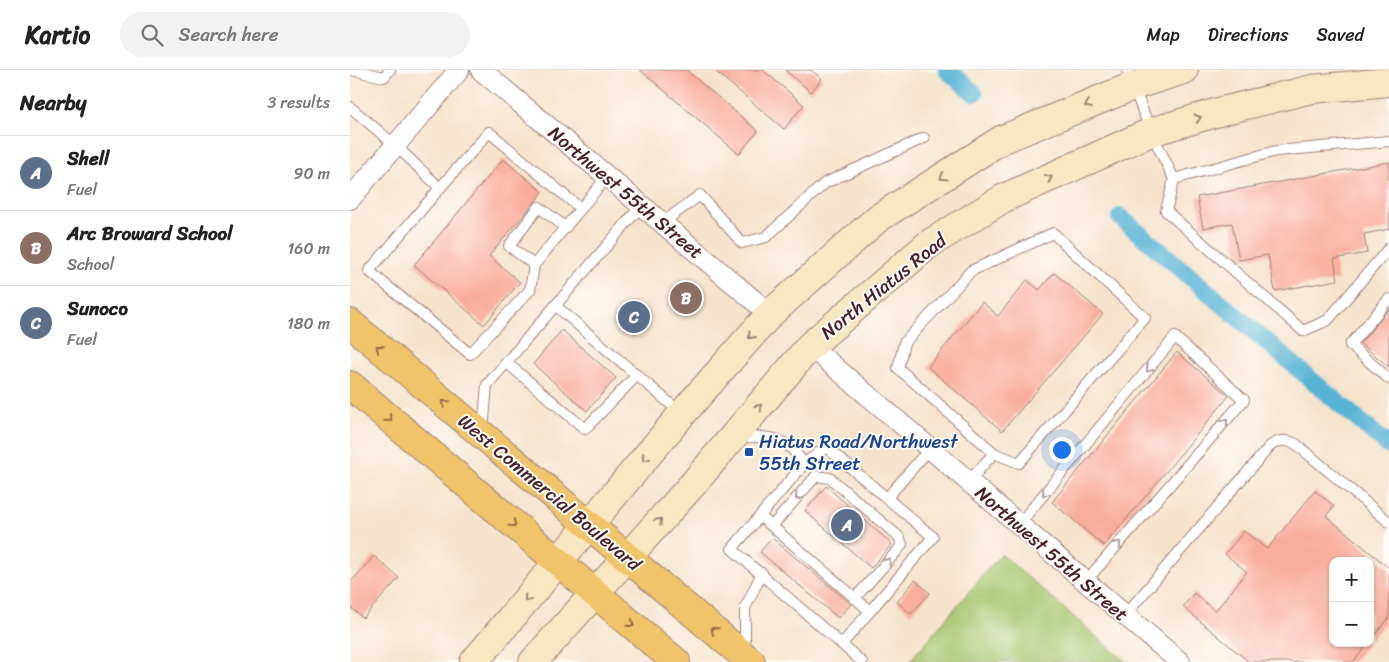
<!DOCTYPE html>
<meta charset="utf-8">
<style>
body{margin:0;font-family:Sriracha,sans-serif;background:#f2f2f2;color:#222}
.controls{position:absolute;right:15px;bottom:15px;display:grid;overflow:hidden;border-radius:10px;box-shadow:0 1px 4px #0004}
.controls button{width:45px;height:45px;display:grid;place-items:center;padding:0;border:0;border-bottom:1px solid #e0e0e0;background:#fff;color:#222;font:25px sans-serif}
.you{position:absolute;left:711px;top:379px;width:18px;height:18px;margin:-12px;border:4px solid #fff;border-radius:50%;background:#1a73e8;box-shadow:0 0 0 8px #1a73e833}
.badge{display:grid;place-items:center;width:32px;height:32px;border-radius:50%;background:#b5179e;color:#fff;font-size:16px;font-weight:700}
.pin{position:absolute;translate:-50% -50%;border:2px solid #fff;box-shadow:0 1px 5px #0006}
.list{margin:0;padding:0;list-style:none}
h2{display:flex;justify-content:space-between;align-items:center;height:65px;margin:0;padding:0 20px;font-size:21px}
h2 small{font-size:16px;font-weight:400;color:#767676}
.list li{display:grid;grid-template-columns:32px 1fr auto;gap:15px;align-items:center;box-sizing:border-box;height:75px;padding:0 20px;border-top:1px solid #e0e0e0}
.list b{display:block;font-size:19px;white-space:nowrap}
.list p{margin:0;font-size:16px;white-space:nowrap;color:#767676}
.list em{font-size:16px;font-style:normal;color:#767676}
.icon{flex:none;width:28px;height:28px;fill:none;stroke:currentColor;stroke-width:2;stroke-linecap:round;stroke-linejoin:round}
.map{position:relative;flex:none;width:1039px;height:592px;overflow:hidden}
header{display:flex;align-items:center;gap:30px;box-sizing:border-box;height:70px;padding:0 25px;background:#fff;border-bottom:1px solid #e0e0e0}
header strong{font-size:24px}
nav{display:flex;gap:28px;margin-inline-start:auto;font-size:18px}
.search{width:350px;height:45px;background:#f2f2f2;display:flex;align-items:center;gap:12px;box-sizing:border-box;padding:0 18px;border-radius:28px;color:#767676;font-size:19px}
main{display:flex}
aside{flex:1;background:#fff}
.map>svg:first-child{display:block}
</style>
<header>
<strong>Kartio</strong>
<div class="search"><svg class="icon" aria-label="search" viewBox="0 0 24 24"><circle cx="10" cy="10" r="6"/><path d="M15 15l6 6"/></svg>Search here</div>
<nav><a>Map</a><a>Directions</a><a>Saved</a></nav>
</header>
<main>
<aside>
<h2>Nearby<small>3 results</small></h2>
<ul class="list">
<li><span class="badge" style="background:#5c6f8a">A</span><div><b>Shell</b><p>Fuel</p></div><em>90 m</em></li>
<li><span class="badge" style="background:#8d6e63">B</span><div><b>Arc Broward School</b><p>School</p></div><em>160 m</em></li>
<li><span class="badge" style="background:#5c6f8a">C</span><div><b>Sunoco</b><p>Fuel</p></div><em>180 m</em></li>
</ul>
</aside>
<div class="map">
<svg width="1039" height="592" viewBox="0 0 1039 592">
<rect width="100%" height="100%" fill="#fdfcf7"/>
<filter id="ink" filterUnits="userSpaceOnUse"><feTurbulence type="fractalNoise" baseFrequency=".02" numOctaves="2"/><feDisplacementMap in="SourceGraphic" scale="10" xChannelSelector="R" yChannelSelector="G"/><feConvolveMatrix kernelMatrix="1 2 1 2 8 2 1 2 1" color-interpolation-filters="sRGB"/></filter>
<filter id="wash" filterUnits="userSpaceOnUse"><feTurbulence type="fractalNoise" baseFrequency=".0096" numOctaves="4" result="noise"/><feDisplacementMap in="SourceGraphic" scale="20" xChannelSelector="R" yChannelSelector="G"/><feGaussianBlur stdDeviation="1.12" result="paint"/><feColorMatrix in="noise" values="0 0 0 0 0 0 0 0 0 0 0 0 0 0 0 0 0 1.4 0 .05"/><feComposite in="paint" operator="in"/></filter>
<g filter="url(#wash)">
<rect width="100%" height="100%" fill="#f6e3cb"/>
<path fill="#a4c36b" stroke="#77714b" d="M651,484L776,592H559Z"/>
<g fill="none" stroke-linecap="round" stroke-linejoin="round">
<g stroke="#56b4d4" stroke-width="18">
<path d="M597,0L624,23"/>
<path d="M770,147L1039,376"/>
</g>
</g>
<g id="blocks">
<g fill="#f9ae9d">
<path d="M290,0H336L408,61L389,84Z"/>
<path d="M364,0H413L454,35L434,59Z"/>
<path d="M435,0H461L472,9L461,22Z"/>
<path d="M153,89L193,122L139,186L170,212L134,255L64,195Z"/>
<path d="M1039,92V159L1014,164L1017,183L984,189L988,210L925,221L918,185L889,190L882,153L853,158L847,127Z"/>
<path d="M704,203L753,244L652,361L578,297L632,232L648,246L677,210L689,220Z"/>
<path d="M282,232L300,249L286,263L269,246Z"/>
<path d="M1039,239V297L1010,273Z"/>
<path d="M212,260L266,308L237,341L183,294Z"/>
<path d="M827,282L879,326L754,476L702,432Z"/>
<path d="M476,416L542,474L521,498L455,441Z"/>
<path d="M965,421L984,436L976,446L1039,498V548L1020,571V491H983V573H1019L1003,592H899L833,537L844,523L865,541L897,502L875,484L894,461L917,479Z"/>
<path d="M422,468L501,534L488,548L410,482Z"/>
<path d="M24,486L49,508L13,548L0,537V513Z"/>
<path d="M565,510L580,523L561,544L547,532Z"/>
</g>
</g>
</g>
<g filter="url(#ink)">
<use href="#blocks" fill-opacity="0" stroke="#a0817b" stroke-width="1"/>
<g fill="none" stroke-linecap="round" stroke-linejoin="round">
<defs>
<g id="lane">
<path d="M2,0L34,7L40,0"/>
<path d="M777,0L801,62L824,109L816,141L953,261L978,250L1039,178"/>
<path d="M0,37L45,75L90,118L19,201L120,284L180,220L184,195L257,107"/>
<path d="M824,109L926,81L1039,71"/>
<path d="M90,118L139,62L231,139"/>
<path d="M312,153L350,125L392,173L416,167L475,113L574,68"/>
<path d="M184,195L159,176L189,137L215,157"/>
<path d="M1039,229L1000,275L1039,309"/>
<path d="M206,236L331,343"/>
<path d="M157,293L235,359L287,305"/>
<path d="M133,360L137,315L291,136"/>
<path d="M388,368C420,365 436,366 454,394"/>
<path d="M619,411L644,383L548,298L554,273L621,201L703,163L795,248L669,393L644,383"/>
<path d="M537,428L580,378"/>
<path d="M410,446L520,541"/>
<path d="M669,454L825,267L894,330L736,511"/>
<path d="M422,456L466,406L480,408L549,467L552,474L548,480L505,528"/>
<path d="M775,545L920,376C929,370 936,369 946,374L1039,452"/>
<path d="M492,574L583,467L476,377L454,394L382,479L512,592"/>
<path d="M395,581V538L412,503"/>
</g>
<g id="street">
<path d="M131,0L420,244"/>
<path d="M0,129L109,0"/>
<path d="M460,276L830,592"/>
</g>
<g id="secondary">
<path d="M124,592L332,344L420,244L527,149L651,70L783,16L834,0"/>
<path d="M183,592L343,414L460,276L579,174L654,128L801,62L872,41L962,19L1039,12"/>
</g>
<g id="highway">
<path d="M0,253L401,592"/>
<path d="M0,315L326,592"/>
</g>
</defs>
<use href="#lane" stroke="#a0817b" stroke-width="12"/>
<use href="#street" stroke="#a0817b" stroke-width="22"/>
<use href="#secondary" stroke="#a0817b" stroke-width="30"/>
<use href="#highway" stroke="#a0817b" stroke-width="30"/>
<use href="#lane" stroke="#fff" stroke-width="10"/>
<use href="#street" stroke="#fff" stroke-width="20"/>
<use href="#secondary" stroke="#f9e7c3" stroke-width="28"/>
<use href="#highway" stroke="#f0c469" stroke-width="28"/>
</g>
<defs><path id="oneway-chevron" d="M-2-3.5L2.5 0L-2 3.5" fill="none" stroke-width="1.6" stroke-linecap="round" stroke-linejoin="round" transform="scale(1.25)"/></defs>
<g stroke="#a28377">
<use href="#oneway-chevron" transform="translate(738 35) rotate(158)"/>
<use href="#oneway-chevron" transform="translate(848 48) rotate(-17)"/>
<use href="#oneway-chevron" transform="translate(593 107) rotate(148)"/>
<use href="#oneway-chevron" transform="translate(699 108) rotate(-24)"/>
<use href="#oneway-chevron" transform="translate(401 266) rotate(132)"/>
<use href="#oneway-chevron" transform="translate(409 337) rotate(-50)"/>
<use href="#oneway-chevron" transform="translate(295 388) rotate(130)"/>
<use href="#oneway-chevron" transform="translate(309 451) rotate(-48)"/>
<use href="#oneway-chevron" transform="translate(177 529) rotate(130)"/>
</g>
<g stroke="#956947">
<use href="#oneway-chevron" transform="translate(29 278) rotate(-140)"/>
<use href="#oneway-chevron" transform="translate(95 333) rotate(-139)"/>
<use href="#oneway-chevron" transform="translate(39 349) rotate(40)"/>
<use href="#oneway-chevron" transform="translate(163 454) rotate(40)"/>
<use href="#oneway-chevron" transform="translate(281 554) rotate(40)"/>
<use href="#oneway-chevron" transform="translate(364 560) rotate(-140)"/>
</g>
<g stroke="#ae9aa0">
<use href="#oneway-chevron" transform="translate(799 299) rotate(130)"/>
<use href="#oneway-chevron" transform="translate(875 352) rotate(-49)"/>
<use href="#oneway-chevron" transform="translate(695 423) rotate(130)"/>
<use href="#oneway-chevron" transform="translate(448 427) rotate(131)"/>
<use href="#oneway-chevron" transform="translate(768 474) rotate(-49)"/>
<use href="#oneway-chevron" transform="translate(538 491) rotate(-48)"/>
</g>
</g>
<rect fill="#1a4fb4" stroke="#fdfcf7" stroke-width="2" x="394" y="377" width="10" height="10" rx="2.5"/>
<g text-anchor="middle" stroke-width="4" stroke-linejoin="round" paint-order="stroke">
<g font-size="19" fill="#4a1f2b" stroke="#fdfcf7">
<text transform="translate(276 122) rotate(40)" y="7">Northwest 55th Street</text>
<text transform="translate(533 216) rotate(-39)" y="7">North Hiatus Road</text>
<text transform="translate(200 422) rotate(40)" y="7">West Commercial Boulevard</text>
<text transform="translate(702 483) rotate(41)" y="7">Northwest 55th Street</text>
</g>
<g font-size="19" fill="#164399" stroke="#fdfcf7" text-anchor="start">
<text x="409" y="378">Hiatus Road/Northwest<tspan x="409" dy="22">55th Street</tspan></text>
</g>
</g>
</svg>
<div class="controls">
<button>+</button>
<button>−</button>
</div>
<div class="you"></div>
<div class="pin badge" style="left:497px;top:455px;background:#5c6f8a">A</div>
<div class="pin badge" style="left:336px;top:228px;background:#8d6e63">B</div>
<div class="pin badge" style="left:284px;top:247px;background:#5c6f8a">C</div>
</div>
</main>
